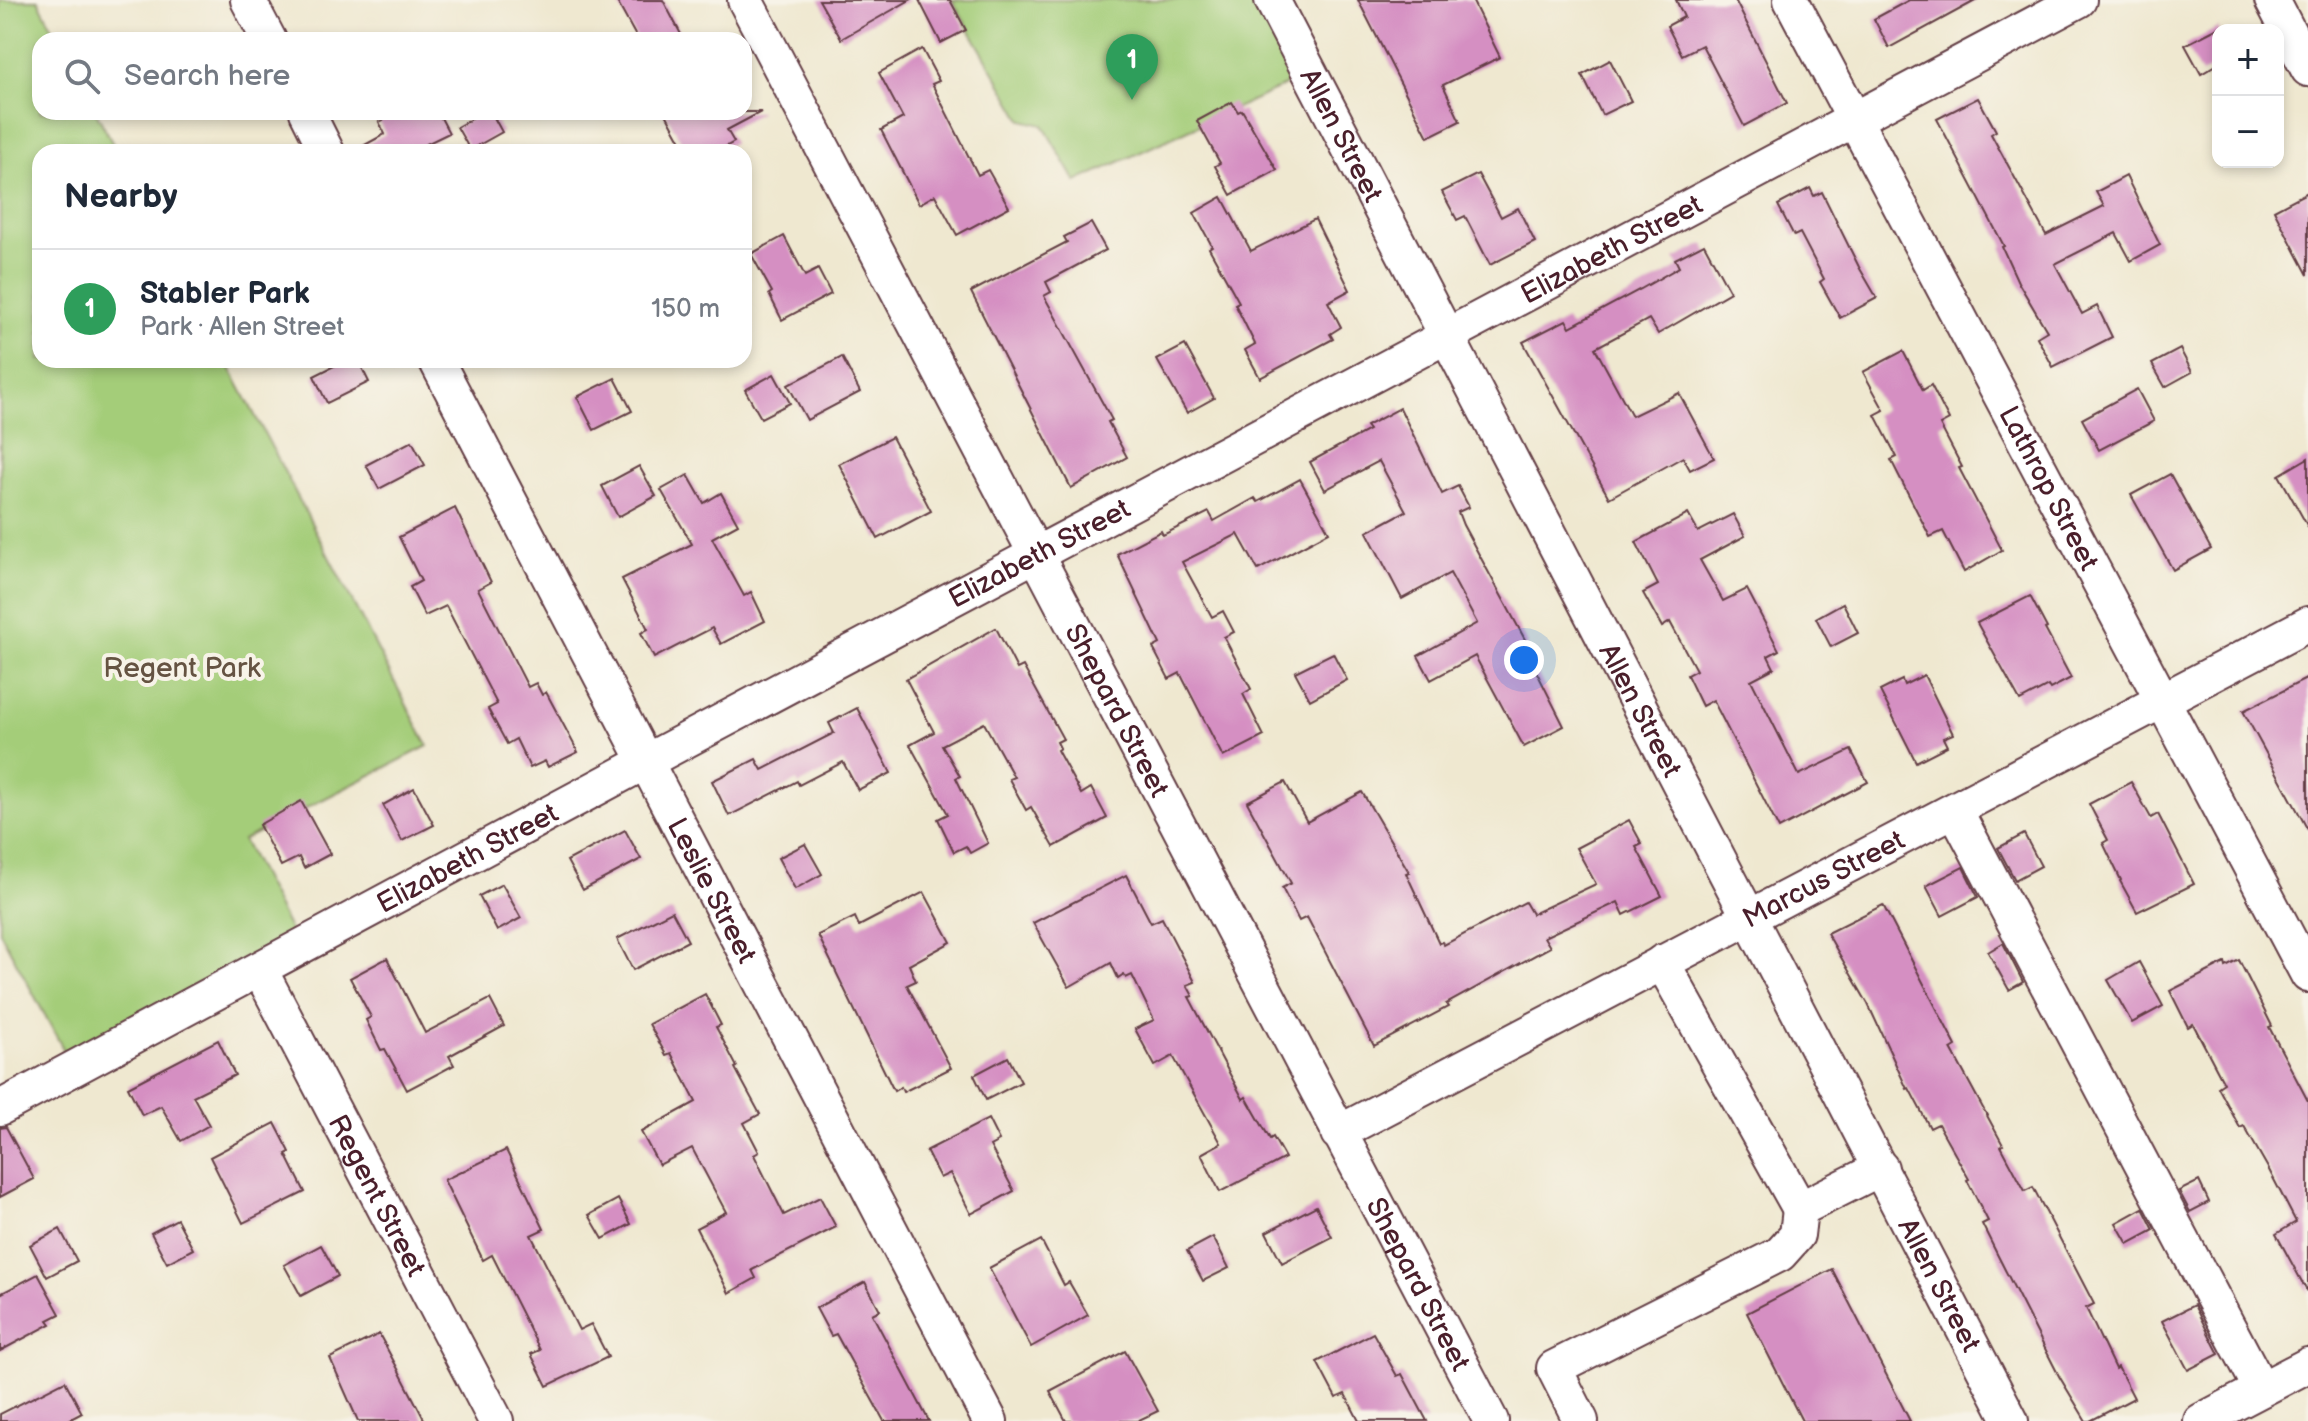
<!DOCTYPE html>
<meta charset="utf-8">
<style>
body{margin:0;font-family:"Balsamiq Sans",sans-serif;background:#f2f2f3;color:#1f2937}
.controls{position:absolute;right:24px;top:24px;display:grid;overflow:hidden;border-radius:16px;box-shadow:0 4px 12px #0003}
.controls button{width:72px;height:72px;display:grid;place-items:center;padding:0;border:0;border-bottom:2px solid #e0e1e3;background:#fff;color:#1f2937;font:40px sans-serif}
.you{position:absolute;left:1524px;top:660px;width:28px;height:28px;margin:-20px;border:6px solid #fff;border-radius:50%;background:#1a73e8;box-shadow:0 0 0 12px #1a73e833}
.badge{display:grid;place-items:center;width:52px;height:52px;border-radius:50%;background:#d1495b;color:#fff;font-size:26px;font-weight:700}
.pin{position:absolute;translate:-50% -66px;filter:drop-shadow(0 2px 4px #0008)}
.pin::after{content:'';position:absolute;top:42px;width:28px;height:24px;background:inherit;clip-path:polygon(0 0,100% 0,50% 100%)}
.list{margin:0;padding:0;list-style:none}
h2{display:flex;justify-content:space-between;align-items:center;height:104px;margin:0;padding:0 32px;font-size:34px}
h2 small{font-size:26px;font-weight:400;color:#747a83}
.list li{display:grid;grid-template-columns:52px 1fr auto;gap:24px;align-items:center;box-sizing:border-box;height:120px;padding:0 32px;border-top:2px solid #e0e1e3}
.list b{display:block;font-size:30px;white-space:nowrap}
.list p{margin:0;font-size:26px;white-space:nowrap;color:#747a83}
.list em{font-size:26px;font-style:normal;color:#747a83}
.icon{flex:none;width:44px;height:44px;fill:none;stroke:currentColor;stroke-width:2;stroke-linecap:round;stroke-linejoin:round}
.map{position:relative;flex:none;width:2308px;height:1421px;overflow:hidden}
.search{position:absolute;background:#fff;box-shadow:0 4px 12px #0003;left:32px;top:32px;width:720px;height:88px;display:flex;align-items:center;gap:20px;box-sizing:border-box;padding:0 28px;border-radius:24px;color:#747a83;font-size:30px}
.panel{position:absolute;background:#fff;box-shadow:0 4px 12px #0003;left:32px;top:144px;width:720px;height:224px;border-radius:24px}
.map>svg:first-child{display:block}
</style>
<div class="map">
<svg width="2308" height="1421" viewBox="0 0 2308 1421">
<rect width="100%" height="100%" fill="#f7f3e8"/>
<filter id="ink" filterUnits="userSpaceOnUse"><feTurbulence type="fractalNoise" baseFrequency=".0125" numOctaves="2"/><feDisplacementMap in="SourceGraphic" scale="16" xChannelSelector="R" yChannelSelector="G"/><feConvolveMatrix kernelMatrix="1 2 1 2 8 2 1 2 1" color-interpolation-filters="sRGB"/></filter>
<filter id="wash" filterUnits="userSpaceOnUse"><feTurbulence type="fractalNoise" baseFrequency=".006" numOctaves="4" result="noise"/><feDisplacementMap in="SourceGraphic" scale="32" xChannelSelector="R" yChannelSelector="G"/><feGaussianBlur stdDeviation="1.8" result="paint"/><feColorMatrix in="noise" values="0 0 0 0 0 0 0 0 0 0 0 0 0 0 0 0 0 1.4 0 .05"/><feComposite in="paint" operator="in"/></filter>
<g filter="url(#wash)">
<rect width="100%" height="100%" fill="#efe8d0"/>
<g fill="#a4cd79" stroke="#777652" stroke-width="2">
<path d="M0,0H38L59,40H40V112H96L117,152H40V360H226L428,746L243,840L300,950L74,1069L0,932Z"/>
<path d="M952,0H1260L1299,79L1076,182L1043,125L1022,120Z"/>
</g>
<g id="blocks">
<g fill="#d58fc2">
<path d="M616,0H663L684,40H638Z"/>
<path d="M819,0H910L841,39Z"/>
<path d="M919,0H950L966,30L941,43Z"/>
<path d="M1358,0H1472L1500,57L1443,85L1460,121L1428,137Z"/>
<path d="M1676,0H1735L1787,103L1744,126L1702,45L1682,55L1667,26L1684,17Z"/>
<path d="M1909,0H1977L1889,48L1874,19Z"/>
<path d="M2218,28V64L2201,74L2185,45Z"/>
<path d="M922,49L939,81L932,84L978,175L988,170L1009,207L957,235L935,195L919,204L881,130L903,118L879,73Z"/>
<path d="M1610,60L1631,101L1602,115L1582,75Z"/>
<path d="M1978,98L1996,131L1991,134L2046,235L2104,206L2096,192L2126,176L2160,245L2131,261L2116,233L2055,264L2082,314L2097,306L2112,337L2053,367L2037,337L2047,331L2018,282L2002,247L2004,246L1937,119Z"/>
<path d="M1232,102L1238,112L1242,110L1277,170L1231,195L1215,166L1220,163L1197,121Z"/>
<path d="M379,112H438L449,133L410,152H352L385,134L379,122L383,120Z"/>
<path d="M484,112H491L502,132L470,150L457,127Z"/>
<path d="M665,112H761L727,130L734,142L716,152H687Z"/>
<path d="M1478,174L1501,217L1518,208L1535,242L1490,265L1465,216L1457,220L1442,192Z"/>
<path d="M1810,188L1814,196L1822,192L1859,267L1877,298L1840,318L1820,282L1824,279L1800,233L1794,236L1778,205Z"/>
<path d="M2308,192V275L2274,210Z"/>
<path d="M1222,197L1251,251L1315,219L1350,290L1328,302L1341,327L1330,334L1333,339L1260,378L1245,350L1255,344L1235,304L1239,302L1209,248L1212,246L1194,213Z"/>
<path d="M1091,223L1106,250L1046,282L1051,292L1044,296L1112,420L1108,422L1127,457L1071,488L971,292L1067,242L1064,237Z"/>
<path d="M784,236L805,276L818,269L831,294L782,320L769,294L772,292L751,254Z"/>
<path d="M1704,244L1730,292L1658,334L1649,319L1595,348L1632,416L1679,393L1714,458L1690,470L1683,457L1609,498L1523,342L1566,320L1570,327L1641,289L1679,267L1675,259Z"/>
<path d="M1185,345L1214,398L1187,413L1157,360Z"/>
<path d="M2180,349L2192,372L2165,387L2152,364Z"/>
<path d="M1903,351L1923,390L1931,385L1949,420L1940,425L1962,467L1959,468L2002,550L1964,572L1943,531L1930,537L1891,460L1897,457L1875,415L1884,410L1863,372Z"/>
<path d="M842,357L860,392L807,420L788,385Z"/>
<path d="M346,360H358L369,382L327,403L314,376Z"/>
<path d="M774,374L790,403L761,418L745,390Z"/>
<path d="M615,378L632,411L594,430L577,397Z"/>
<path d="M2137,389L2154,421L2099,450L2082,419Z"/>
<path d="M1400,408L1442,494L1458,486L1469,507L1458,512L1463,525L1528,645L1524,647L1564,726L1524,747L1475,656L1431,680L1418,656L1477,623L1450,573L1402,599L1367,532L1406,511L1379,461L1325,490L1310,462L1369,430L1366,426Z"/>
<path d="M892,437L931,511L878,539L839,464Z"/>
<path d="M412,441L425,465L379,489L366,465Z"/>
<path d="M2308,458V527L2279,475Z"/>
<path d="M639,466L656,496L618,517L602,486Z"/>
<path d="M2170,474L2211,549L2173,570L2131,495Z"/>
<path d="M688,475L704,503L721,493L738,524L712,538L744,596L751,592L765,621L721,644L712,628L654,658L641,633L648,629L622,579L692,544L661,490Z"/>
<path d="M1300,479L1329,532L1258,570L1238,534L1182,562L1212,617L1223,611L1234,632L1224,637L1251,689L1243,694L1264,736L1223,757L1180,673L1169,679L1153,648L1160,644L1117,554L1161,531L1163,535L1209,512L1214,521L1255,498L1258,502Z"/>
<path d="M455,508L491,582L478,589L528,687L536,683L542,695L546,692L578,752L548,767L545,761L530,768L516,739L507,744L488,709L497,704L446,606L425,616L410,587L421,581L399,537Z"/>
<path d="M1688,514L1698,532L1733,514L1745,536L1700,560L1723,601L1747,589L1779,650L1768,656L1774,668L1751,680L1799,775L1851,750L1868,782L1779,829L1713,700L1702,706L1687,675L1696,670L1670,622L1662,627L1643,593L1658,585L1636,542Z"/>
<path d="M2030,596L2047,628L2045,629L2071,678L2050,689L2048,686L2020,701L1977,623Z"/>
<path d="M1843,603L1858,633L1831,647L1816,618Z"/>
<path d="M996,628L1017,669L1023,666L1063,739L1057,742L1060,748L1057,750L1081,794L1091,788L1107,818L1054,847L1031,807L1026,810L1009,779L1014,777L984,723L942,745L960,776L956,778L988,843L970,853L966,846L954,852L938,819L948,814L910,745L934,732L906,679Z"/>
<path d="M1333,653L1347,680L1310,700L1295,672Z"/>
<path d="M1924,675L1953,734L1943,738L1947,746L1916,762L1880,691L1902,680L1904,685Z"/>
<path d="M2308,678V830L2243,711Z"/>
<path d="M857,708L891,773L858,790L843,762L799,785L797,781L729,816L712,781L756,759L762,770L834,733L829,723Z"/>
<path d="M1285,782L1307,822L1362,792L1409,872L1406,873L1439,943L1442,942L1444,945L1525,902L1532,914L1596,884L1576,848L1629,820L1642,844L1636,847L1662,896L1624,915L1618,902L1544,937L1550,947L1446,1004L1448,1007L1374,1046L1307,917L1299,921L1282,888L1291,883L1247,802Z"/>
<path d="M2131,782L2151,818L2158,814L2194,884L2137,912L2120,881L2121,880L2103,843L2108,840L2089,804Z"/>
<path d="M414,788L434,825L402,841L383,805Z"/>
<path d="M301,801L330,854L304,868L299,857L281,866L259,825Z"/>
<path d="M625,830L641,859L583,890L567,861Z"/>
<path d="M2024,834L2041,866L2015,880L1998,848Z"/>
<path d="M805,844L822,874L795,889L778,858Z"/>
<path d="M1963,867L1978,897L1942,916L1926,886Z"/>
<path d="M1126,875L1151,923L1162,918L1195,982L1187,985L1193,996L1189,997L1243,1099L1246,1097L1270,1139L1273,1137L1285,1158L1220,1192L1201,1154L1221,1143L1173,1056L1155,1066L1135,1029L1154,1020L1132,975L1126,978L1124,974L1118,978L1111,963L1069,987L1033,923Z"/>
<path d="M502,884L521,918L497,931L479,896Z"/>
<path d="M924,892L951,942L909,965L916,981L907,985L951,1068L903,1092L901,1087L894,1091L818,935L855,917L859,926Z"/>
<path d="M1883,905L1956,1046L1951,1049L2003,1145L2001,1146L2025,1191L2033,1187L2094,1304L2086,1308L2115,1369L2118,1367L2134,1398L2090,1421H2086L2059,1376L1998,1256L1982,1224L1988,1221L1967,1180L1969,1179L1938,1124L1930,1128L1909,1088L1907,1089L1868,1004L1827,933Z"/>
<path d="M672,911L688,941L633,970L617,939Z"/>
<path d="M2003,943L2023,982L2009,990L1988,952Z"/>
<path d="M387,958L425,1033L490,999L504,1026L449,1056L454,1065L407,1090L385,1049L381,1050L366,1020L371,1017L350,978Z"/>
<path d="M2239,960L2272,1026L2269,1027L2308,1101V1293L2276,1234L2296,1222L2268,1168L2244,1126L2240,1128L2218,1087L2224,1083L2193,1024L2188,1027L2170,991L2225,963L2226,967Z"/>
<path d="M2139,962L2163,1006L2132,1023L2108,980Z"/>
<path d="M705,994L721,1025L716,1027L737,1067L735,1068L760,1114L744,1123L759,1152L754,1155L784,1215L820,1197L836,1227L752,1270L756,1278L729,1293L696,1228L726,1212L692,1148L659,1165L641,1132L696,1102L671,1053L666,1055L649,1024Z"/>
<path d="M218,1040L235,1075L193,1096L209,1125L181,1141L161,1106L142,1115L128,1087Z"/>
<path d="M1008,1057L1021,1082L986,1100L974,1075Z"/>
<path d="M988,1119L999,1141L990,1146L1014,1191L971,1214L950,1173L940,1178L926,1151Z"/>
<path d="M275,1123L290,1152L286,1154L305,1192L243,1223L210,1157Z"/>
<path d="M6,1127L34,1179L0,1197V1128Z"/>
<path d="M506,1150L544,1229L531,1235L579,1330L591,1324L608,1357L547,1386L531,1354L540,1350L492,1255L483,1260L444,1180Z"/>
<path d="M2199,1181L2209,1202L2190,1212L2179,1191Z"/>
<path d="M618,1199L631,1224L603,1239L589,1215Z"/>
<path d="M1316,1206L1332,1237L1282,1263L1266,1232Z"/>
<path d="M2143,1208L2154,1230L2128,1244L2116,1223Z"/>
<path d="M177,1219L193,1249L167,1263L151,1233Z"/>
<path d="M60,1229L77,1261L47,1277L30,1245Z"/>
<path d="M1213,1237L1229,1268L1203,1281L1187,1251Z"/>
<path d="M1041,1240L1064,1285L1069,1282L1088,1315L1031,1347L989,1268Z"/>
<path d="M321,1245L338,1276L301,1296L284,1265Z"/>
<path d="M1832,1269L1910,1421H1802L1747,1313Z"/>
<path d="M38,1274L60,1314L48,1320L51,1324L0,1351V1294Z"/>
<path d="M865,1282L880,1310L872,1314L929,1421H884L836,1334L831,1336L816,1308Z"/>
<path d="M2194,1305L2219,1354L2188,1370L2162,1321Z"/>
<path d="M1373,1333L1397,1376L1402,1374L1427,1421H1359L1345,1394L1336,1398L1317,1362Z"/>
<path d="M379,1334L399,1371L425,1421H358L330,1358Z"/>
<path d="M1125,1351L1158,1411L1137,1421H1066L1050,1391Z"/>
<path d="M65,1381L82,1413L67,1421H0V1414Z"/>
</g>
</g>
</g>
<g filter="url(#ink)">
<use href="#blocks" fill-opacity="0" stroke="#633d44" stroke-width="2"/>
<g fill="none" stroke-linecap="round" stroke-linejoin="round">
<defs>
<g id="minor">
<path d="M248,0L269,40"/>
<path id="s1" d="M745,0L1491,1421"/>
<path id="s2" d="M1272,0L2011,1421"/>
<path id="s3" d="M1791,0L2308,975"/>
<path d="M2272,0L2308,69"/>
<path d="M307,112L327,152"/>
<path id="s4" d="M436,360L990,1421"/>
<path d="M1955,810L2261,1389"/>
<path d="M1662,962L1800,1209"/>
<path id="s5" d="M260,970L496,1421"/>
<path id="s6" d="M0,1108L645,762L2079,0"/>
<path id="s7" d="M1338,1133L2308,624"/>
<path d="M1581,1421L1554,1368L1780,1254L1797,1235L1800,1209L1881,1168"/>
<path d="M2201,1421L2308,1365"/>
</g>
</defs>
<use href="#minor" stroke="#633d44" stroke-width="38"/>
<use href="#minor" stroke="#fff" stroke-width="34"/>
</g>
</g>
<g text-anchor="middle" stroke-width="8" stroke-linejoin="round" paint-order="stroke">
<g font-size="28" fill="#4a1f2b" stroke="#f7f3e8">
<text dy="10" stroke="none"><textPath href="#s2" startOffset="152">Allen Street</textPath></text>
<text dy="10" stroke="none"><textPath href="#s6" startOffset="1826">Elizabeth Street</textPath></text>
<text dy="10" stroke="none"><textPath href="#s3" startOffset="552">Lathrop Street</textPath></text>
<text dy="10" stroke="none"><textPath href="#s6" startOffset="1178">Elizabeth Street</textPath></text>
<text dy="10" stroke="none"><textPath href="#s1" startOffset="802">Shepard Street</textPath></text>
<text dy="10" stroke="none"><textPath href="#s2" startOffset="800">Allen Street</textPath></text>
<text dy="10" stroke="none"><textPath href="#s6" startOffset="530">Elizabeth Street</textPath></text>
<text dy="10" stroke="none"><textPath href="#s7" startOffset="548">Marcus Street</textPath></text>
<text dy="10" stroke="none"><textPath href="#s4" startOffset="598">Leslie Street</textPath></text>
<text dy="10" stroke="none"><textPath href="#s5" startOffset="254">Regent Street</textPath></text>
<text dy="10" stroke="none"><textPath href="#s1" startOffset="1450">Shepard Street</textPath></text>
<text dy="10" stroke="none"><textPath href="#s2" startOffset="1448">Allen Street</textPath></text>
</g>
<g font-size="28" fill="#655342" stroke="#f7f3e8">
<text x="182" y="677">Regent Park</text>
</g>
</g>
</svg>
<div class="controls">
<button>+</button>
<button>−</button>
</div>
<div class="you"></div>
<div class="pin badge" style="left:1132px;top:100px;background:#2e9e5b">1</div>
<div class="search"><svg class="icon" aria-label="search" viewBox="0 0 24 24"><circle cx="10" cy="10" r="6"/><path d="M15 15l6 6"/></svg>Search here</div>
<section class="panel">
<h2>Nearby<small></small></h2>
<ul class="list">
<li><span class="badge" style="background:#2e9e5b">1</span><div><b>Stabler Park</b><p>Park · Allen Street</p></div><em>150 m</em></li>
</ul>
</section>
</div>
